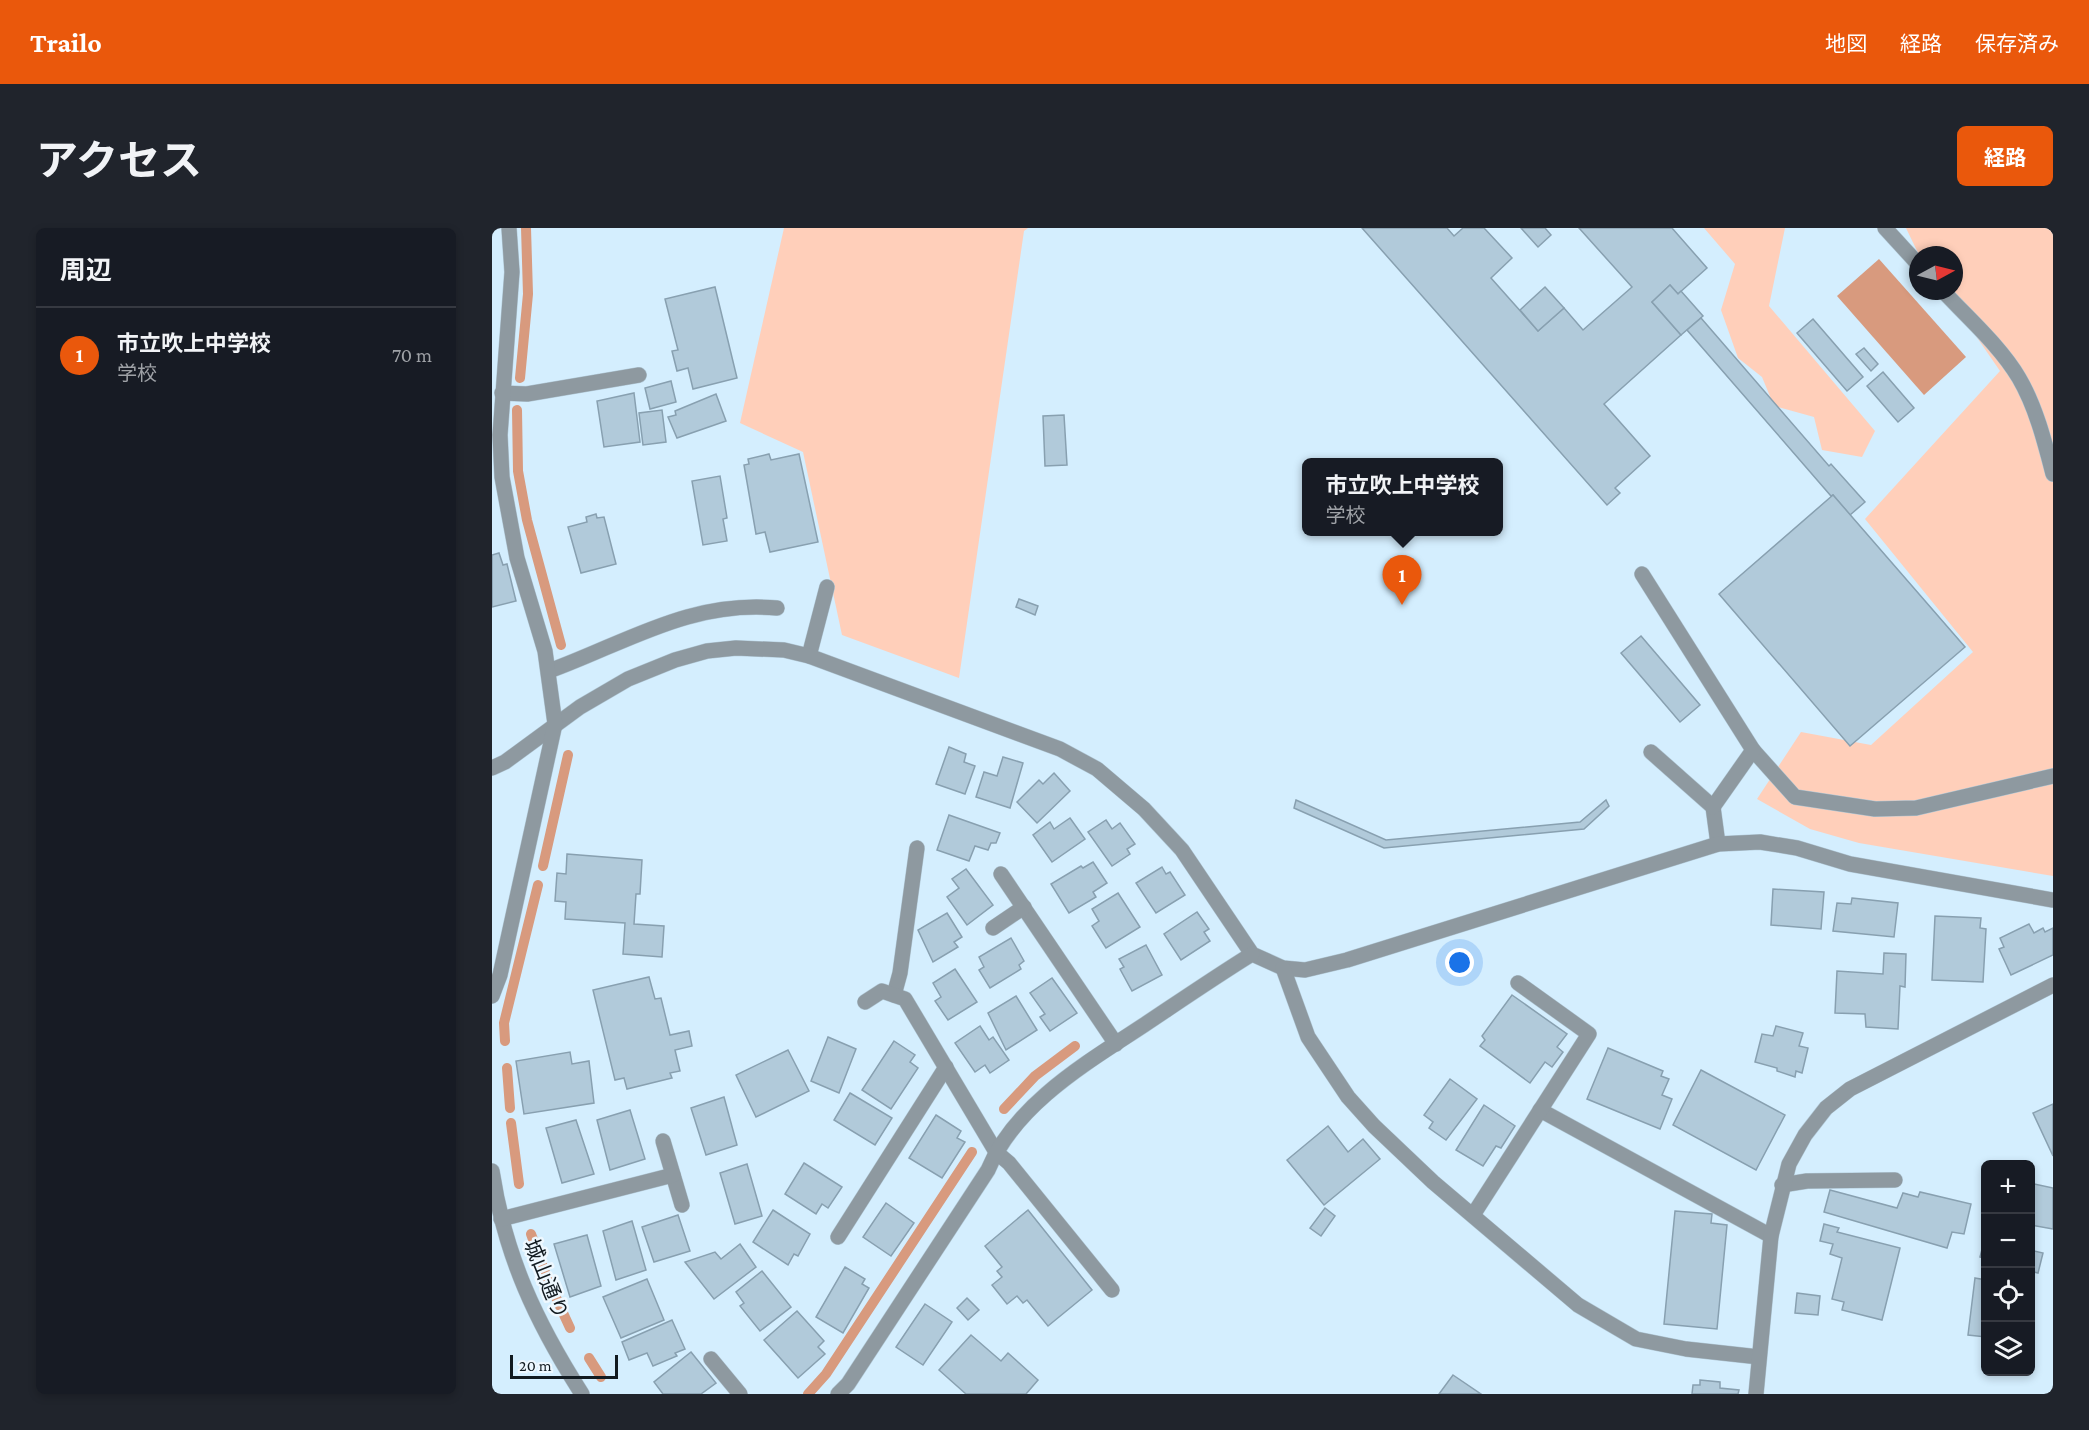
<!DOCTYPE html>
<html lang="ja">
<meta charset="utf-8">
<style>
body{margin:0;font-family:"Crimson Pro","Noto Sans JP",serif;background:#20242c;color:#f1f3f6}
.controls{position:absolute;right:18px;bottom:18px;display:grid;overflow:hidden;border-radius:9px;box-shadow:0 3px 9px #0003}
.controls button{width:54px;height:54px;display:grid;place-items:center;padding:0;border:0;border-bottom:2px solid #363941;background:#171b24;color:#f1f3f6;font:30px sans-serif}
.compass{position:absolute;left:1417px;top:18px;width:54px;height:54px;border-radius:50%;background:#171b24;box-shadow:0 3px 9px #0003;rotate:83deg}
.scale{position:absolute;left:18px;bottom:15px;width:108px;box-sizing:border-box;padding-left:6px;border:3px solid #111a20;border-top:0;font-size:16px;line-height:21px;white-space:nowrap;color:#111a20;-webkit-text-stroke:4px #eef8ff;paint-order:stroke}
.you{position:absolute;left:968px;top:735px;width:21px;height:21px;margin:-15px;border:4px solid #fff;border-radius:50%;background:#1a73e8;box-shadow:0 0 0 9px #1a73e833}
.badge{display:grid;place-items:center;width:39px;height:39px;border-radius:50%;background:#ea580c;color:#fff;font-size:20px;font-weight:700}
.pin{position:absolute;translate:-50% -50px;filter:drop-shadow(0 2px 3px #0008)}
.pin::after{content:'';position:absolute;top:32px;width:21px;height:18px;background:inherit;clip-path:polygon(0 0,100% 0,50% 100%)}
.popup{position:absolute;left:810px;top:230px;width:201px;height:78px;box-sizing:border-box;display:grid;place-content:center;border-radius:9px;background:#171b24;filter:drop-shadow(0 2px 4px #0005);font-size:20px;white-space:nowrap;color:#9ea1a6}
.popup b{font-size:22px;color:#f1f3f6}
.popup::after{content:'';position:absolute;left:50%;top:100%;margin-left:-12px;border:12px solid transparent;border-top-color:#171b24}
.list{margin:0;padding:0;list-style:none}
h2{display:flex;justify-content:space-between;align-items:center;height:78px;margin:0;padding:0 24px;font-size:26px}
h2 small{font-size:20px;font-weight:400;color:#9ea1a6}
.list li{display:grid;grid-template-columns:39px 1fr auto;gap:18px;align-items:center;box-sizing:border-box;height:96px;padding:0 24px;border-top:2px solid #363941}
.list b{display:block;font-size:22px;white-space:nowrap}
.list p{margin:0;font-size:20px;white-space:nowrap;color:#9ea1a6}
.list em{font-size:20px;font-style:normal;color:#9ea1a6}
.icon{flex:none;width:33px;height:33px;fill:none;stroke:currentColor;stroke-width:2;stroke-linecap:round;stroke-linejoin:round}
.map{position:relative;flex:none;width:1561px;height:1166px;overflow:hidden;border-radius:9px}
header{display:flex;align-items:center;gap:36px;box-sizing:border-box;height:84px;padding:0 30px;background:#ea580c;color:#fff}
header strong{font-size:28px}
nav{display:flex;gap:33px;margin-inline-start:auto;font-size:21px}
.intro{display:flex;align-items:center;justify-content:space-between;box-sizing:border-box;height:144px;padding:0 36px}
h1{margin:0;font-size:42px}
.button{padding:15px 27px;border-radius:9px;background:#ea580c;color:#fff;font-size:21px;font-weight:700}
main{display:flex;gap:36px;padding:0 36px}
aside{flex:1;background:#171b24;border-radius:9px;box-shadow:0 3px 9px #0003}
.map>svg:first-child{display:block}
</style>
<header>
<strong>Trailo</strong>
<nav><a>地図</a><a>経路</a><a>保存済み</a></nav>
</header>
<div class="intro"><h1>アクセス</h1><a class="button">経路</a></div>
<main>
<aside>
<h2>周辺<small></small></h2>
<ul class="list">
<li><span class="badge">1</span><div><b>市立吹上中学校</b><p>学校</p></div><em>70 m</em></li>
</ul>
</aside>
<div class="map">
<svg width="1561" height="1166" viewBox="0 0 1561 1166">
<rect width="100%" height="100%" fill="#d4eefe"/>
<g fill="#ffcfba">
<path d="M292,0H536L532,3L467,450L350,407L311,224L248,195Z"/>
<path d="M1212,0H1293L1277,78L1383,203L1370,229L1330,222L1322,189L1282,178L1270,149L1246,130L1229,82L1243,36Z"/>
<path d="M1414,0H1561V648L1367,615L1318,601L1265,571L1309,504L1379,517L1481,424L1373,291L1508,143L1453,63H1462V27H1427Z"/>
</g>
<path fill="#d89a7e" d="M1387,31L1474,129L1432,167L1345,68Z"/>
<g fill="none" stroke-linecap="round" stroke-linejoin="round">
<g stroke="#d89a7e" stroke-width="10">
<path d="M28,150L36,66L34,0"/>
<path d="M25,182L26,243L35,292L69,417"/>
<path d="M51,638L76,527"/>
<path d="M13,813L12,795L46,657"/>
<path d="M15,840L18,880"/>
<path d="M512,881L543,848L583,818"/>
<path d="M19,895L27,956"/>
<path d="M39,1006L55,1050L78,1100"/>
<path d="M97,1130L109,1149"/>
<path d="M316,1166L334,1146L480,924"/>
</g>
</g>
<g fill="#b1cada" stroke="#88a0b0" stroke-width="1.5">
<path d="M870,0H955L962,8L971,0H992L1020,30L999,50L1046,103L1072,80L1091,102L1140,59L1087,0H1180L1215,40L1186,66L1178,57L1160,74L1189,107L1112,176L1158,228L1123,260L1128,265L1115,277Z"/>
<path d="M1029,0H1053L1059,7L1046,19Z"/>
<path d="M1178,57L1186,66L1189,63L1211,88L1189,107L1160,74Z"/>
<path d="M223,59L245,150L201,161L196,140L185,143L180,123L186,122L173,71Z"/>
<path d="M1053,59L1072,80L1046,103L1028,82Z"/>
<path d="M1209,90L1337,238L1339,236L1373,274L1358,287L1341,267L1339,268L1195,102Z"/>
<path d="M1321,91L1371,149L1355,163L1305,105Z"/>
<path d="M1372,120L1386,136L1379,143L1364,126Z"/>
<path d="M1391,144L1422,180L1406,194L1375,158Z"/>
<path d="M179,153L184,174L158,181L153,160Z"/>
<path d="M142,165L148,214L112,219L105,173Z"/>
<path d="M224,166L234,193L185,210L176,189L184,187L183,183Z"/>
<path d="M170,182L174,214L151,217L147,185Z"/>
<path d="M572,187L575,237L553,238L551,188Z"/>
<path d="M277,226L279,232L307,226L326,314L278,324L273,304L264,306L252,237L257,236L256,231Z"/>
<path d="M228,248L235,290L231,291L235,313L211,317L200,253Z"/>
<path d="M1341,267L1473,419L1358,518L1227,366Z"/>
<path d="M104,286L105,290L112,289L124,336L89,345L76,299L95,294L94,289Z"/>
<path d="M7,325L11,337L15,336L24,373L0,379V327Z"/>
<path d="M527,371L546,378L543,387L524,379Z"/>
<path d="M1149,408L1208,477L1188,494L1129,425Z"/>
<path d="M457,519L474,526L472,534L483,538L473,566L444,556Z"/>
<path d="M511,529L531,535L518,580L484,569L492,544L505,548Z"/>
<path d="M562,545L578,563L545,595L525,574L547,552L551,556Z"/>
<path d="M804,572L894,612L1088,594L1114,572L1117,578L1092,601L892,620L802,580Z"/>
<path d="M457,587L508,605L504,615H499L496,622L483,618L477,633L445,622Z"/>
<path d="M578,590L593,611L560,634L541,607L558,594L562,601Z"/>
<path d="M614,592L620,601L628,595L643,616L635,621L638,626L620,638L596,604Z"/>
<path d="M75,626L150,632L148,666H144L142,696L172,698L170,729L131,726L133,695L73,691L74,674L63,673L65,645L74,646Z"/>
<path d="M601,634L615,655L601,664L604,669L577,685L559,656L589,638L591,640Z"/>
<path d="M670,639L674,646L678,644L693,667L664,685L644,655Z"/>
<path d="M474,641L501,677L475,697L455,669L467,660L460,651Z"/>
<path d="M1281,661L1332,664L1329,701L1279,697Z"/>
<path d="M626,665L648,699L614,720L600,698L607,693L600,681Z"/>
<path d="M1360,670L1406,675L1402,709L1341,703L1345,675L1359,676Z"/>
<path d="M705,684L717,701L712,704L718,713L689,732L672,706Z"/>
<path d="M455,685L470,709L462,714L466,719L441,734L426,702Z"/>
<path d="M1443,688L1489,690L1488,700L1494,701L1491,754L1440,752Z"/>
<path d="M1537,696L1542,705L1551,700L1553,704L1561,700V727L1519,747L1507,721L1512,719L1508,710Z"/>
<path d="M519,710L532,733L527,737L529,741L498,760L487,742L492,739L487,729Z"/>
<path d="M654,717L670,747L640,763L628,741L632,739L627,731Z"/>
<path d="M1392,725L1414,726L1413,759L1408,758L1406,801L1374,799L1373,786L1343,785L1345,743L1391,746Z"/>
<path d="M463,741L485,774L456,792L443,773L449,769L441,755Z"/>
<path d="M157,749L163,771L169,770L178,807L197,803L200,818L183,822L188,843L178,845L180,850L135,861L132,850L123,852L101,762Z"/>
<path d="M560,750L585,785L558,803L548,789L553,786L538,765Z"/>
<path d="M1020,767L1075,806L1065,819L1071,824L1060,839L1053,834L1038,855L988,818L993,812L990,808Z"/>
<path d="M524,768L545,802L514,822L496,785Z"/>
<path d="M488,798L497,812L501,809L517,832L498,845L493,837L483,844L463,815Z"/>
<path d="M1284,798L1311,805L1307,818L1316,820L1310,845L1304,843L1303,849L1285,843V840L1263,834L1270,806L1281,808Z"/>
<path d="M336,809L364,821L347,865L319,853Z"/>
<path d="M402,813L423,827L418,834L426,840L399,881L370,862Z"/>
<path d="M1116,820L1171,843L1169,848L1177,851L1170,867L1180,871L1168,901L1095,871Z"/>
<path d="M296,822L317,863L264,889L244,847Z"/>
<path d="M78,824L80,836L97,833L102,875L32,886L24,833Z"/>
<path d="M1209,842L1293,887L1264,942L1181,897Z"/>
<path d="M958,851L985,871L954,912L937,900L941,894L932,887Z"/>
<path d="M358,865L400,890L383,917L342,892Z"/>
<path d="M232,869L245,917L214,927L199,880Z"/>
<path d="M1561,876V928L1541,885Z"/>
<path d="M992,877L1023,898L1009,920L1004,918L991,938L964,922Z"/>
<path d="M138,882L153,931L118,942L105,892Z"/>
<path d="M444,887L469,903L465,910L473,914L450,950L417,930Z"/>
<path d="M84,892L102,946L70,955L54,900Z"/>
<path d="M836,898L856,924L871,911L888,931L832,977L795,932Z"/>
<path d="M312,935L350,959L336,980L330,976L324,986L293,966Z"/>
<path d="M255,936L270,988L243,996L228,945Z"/>
<path d="M1538,955L1561,960V1001L1538,997Z"/>
<path d="M1338,962L1405,980L1411,965L1426,969L1428,964L1479,976L1472,1006L1460,1004L1455,1020L1332,984Z"/>
<path d="M394,975L422,995L399,1028L371,1009Z"/>
<path d="M833,980L843,988L829,1008L818,1000Z"/>
<path d="M281,982L318,1006L306,1028L302,1026L296,1037L261,1014Z"/>
<path d="M536,982L600,1062L556,1098L535,1072L531,1075L525,1068L515,1076L500,1057L510,1049L505,1043L510,1039L493,1018Z"/>
<path d="M1183,983L1220,986L1219,995L1235,997L1225,1101L1172,1096Z"/>
<path d="M186,987L198,1023L162,1034L150,999Z"/>
<path d="M140,993L154,1042L124,1052L111,1003Z"/>
<path d="M1332,996L1347,1000L1345,1004L1408,1020L1390,1092L1350,1082L1352,1074L1340,1071L1350,1030L1338,1026L1341,1016L1328,1013Z"/>
<path d="M95,1007L109,1058L78,1069L62,1016Z"/>
<path d="M1493,1010H1494V1031L1488,1029Z"/>
<path d="M248,1016L264,1039L222,1071L193,1034L223,1024L229,1031Z"/>
<path d="M1538,1022L1551,1025L1546,1045L1538,1043Z"/>
<path d="M353,1039L373,1051L370,1056L377,1060L351,1105L324,1089Z"/>
<path d="M270,1043L299,1079L268,1103L248,1078L252,1075L244,1064Z"/>
<path d="M1483,1050L1494,1052V1109L1476,1107Z"/>
<path d="M155,1051L172,1092L129,1110L111,1069Z"/>
<path d="M1305,1065L1328,1068L1326,1087L1303,1085Z"/>
<path d="M475,1070L487,1082L476,1092L465,1080Z"/>
<path d="M433,1076L460,1094L431,1137L404,1119Z"/>
<path d="M305,1083L332,1113L326,1119L333,1126L306,1150L272,1112Z"/>
<path d="M180,1092L193,1121L183,1125L185,1128L161,1138L155,1125L137,1132L130,1114Z"/>
<path d="M479,1107L509,1133L516,1125L546,1152L534,1166H474L447,1142Z"/>
<path d="M199,1124L224,1155L209,1166H171L162,1154Z"/>
<path d="M961,1147L989,1166H947Z"/>
<path d="M1208,1152L1228,1154V1160L1247,1162L1246,1166H1200L1201,1157H1208Z"/>
</g>
<g fill="none" stroke-linecap="round" stroke-linejoin="round">
<defs>
<g id="minor">
<path d="M1393,0L1426,36"/>
<path d="M1451,63C1477,91 1508,118 1527,150C1544,179 1553,215 1561,246"/>
<path d="M10,165L35,166L147,147"/>
<path d="M1150,346L1261,522L1303,569L1383,581L1424,580L1561,548"/>
<path d="M317,428L335,359"/>
<path d="M57,443C134,415 198,372 285,380"/>
<path d="M1159,524L1221,579L1226,616"/>
<path d="M0,540L13,534L88,479L136,451L183,432L215,423L244,420L292,422L317,428L568,521L605,541L652,581L690,622L760,726L791,740L813,742L855,732L1226,616L1268,614L1305,620L1358,636L1561,672"/>
<path d="M1221,579L1261,522"/>
<path d="M509,646L624,816"/>
<path d="M501,700L532,679"/>
<path d="M791,740L816,809L856,869L882,898L941,954L1086,1077L1144,1111L1194,1121L1267,1129"/>
<path d="M402,767L408,745L425,620"/>
<path d="M0,768L8,747L63,496L53,423L25,330L10,249L8,207L20,44L17,0"/>
<path d="M373,774L390,763L413,771L504,924L517,935L620,1062"/>
<path d="M1048,882L1279,1008"/>
<path d="M171,913L190,977"/>
<path d="M0,943C13,1028 44,1094 90,1166"/>
<path d="M1290,957L1315,953L1403,952"/>
<path d="M981,987L1097,806L1026,755"/>
<path d="M9,991L181,947"/>
<path d="M346,1009L454,839"/>
<path d="M219,1131L248,1166"/>
<path d="M346,1166L356,1156L496,942C523,876 596,834 652,797C688,773 723,749 760,726"/>
<path d="M1264,1166L1279,1008L1297,936L1313,907L1334,880L1358,861L1561,757"/>
</g>
</defs>
<use href="#minor" stroke="#b1c8d6" stroke-width="16"/>
<use href="#minor" stroke="#8e99a0" stroke-width="15"/>
</g>
<g text-anchor="middle" stroke-width="5" stroke-linejoin="round" paint-order="stroke">
<g font-size="21" fill="#111a20" stroke="#eef8ff">
<text transform="translate(54 1051) rotate(68)" y="7">城山通り</text>
</g>
</g>
</svg>
<div class="controls">
<button>+</button>
<button>−</button>
<button><svg class="icon" aria-label="locate" viewBox="0 0 24 24"><circle cx="12" cy="12" r="6"/><path d="M12 2v4M12 18v4M2 12h4M18 12h4"/></svg></button>
<button><svg class="icon" aria-label="layers" viewBox="0 0 24 24"><path d="M12 4l9 5-9 5-9-5zM3 14l9 5 9-5"/></svg></button>
</div>
<svg class="compass" viewBox="-18 -18 36 36"><path d="M0-13l5 13h-10z" fill="#e53935"/><path d="M0 13l5-13h-10z" fill="#9ea1a6"/></svg>
<div class="scale">20 m</div>
<div class="you"></div>
<div class="pin badge" style="left:910px;top:377px">1</div>
<div class="popup"><b>市立吹上中学校</b>学校</div>
</div>
</main>
